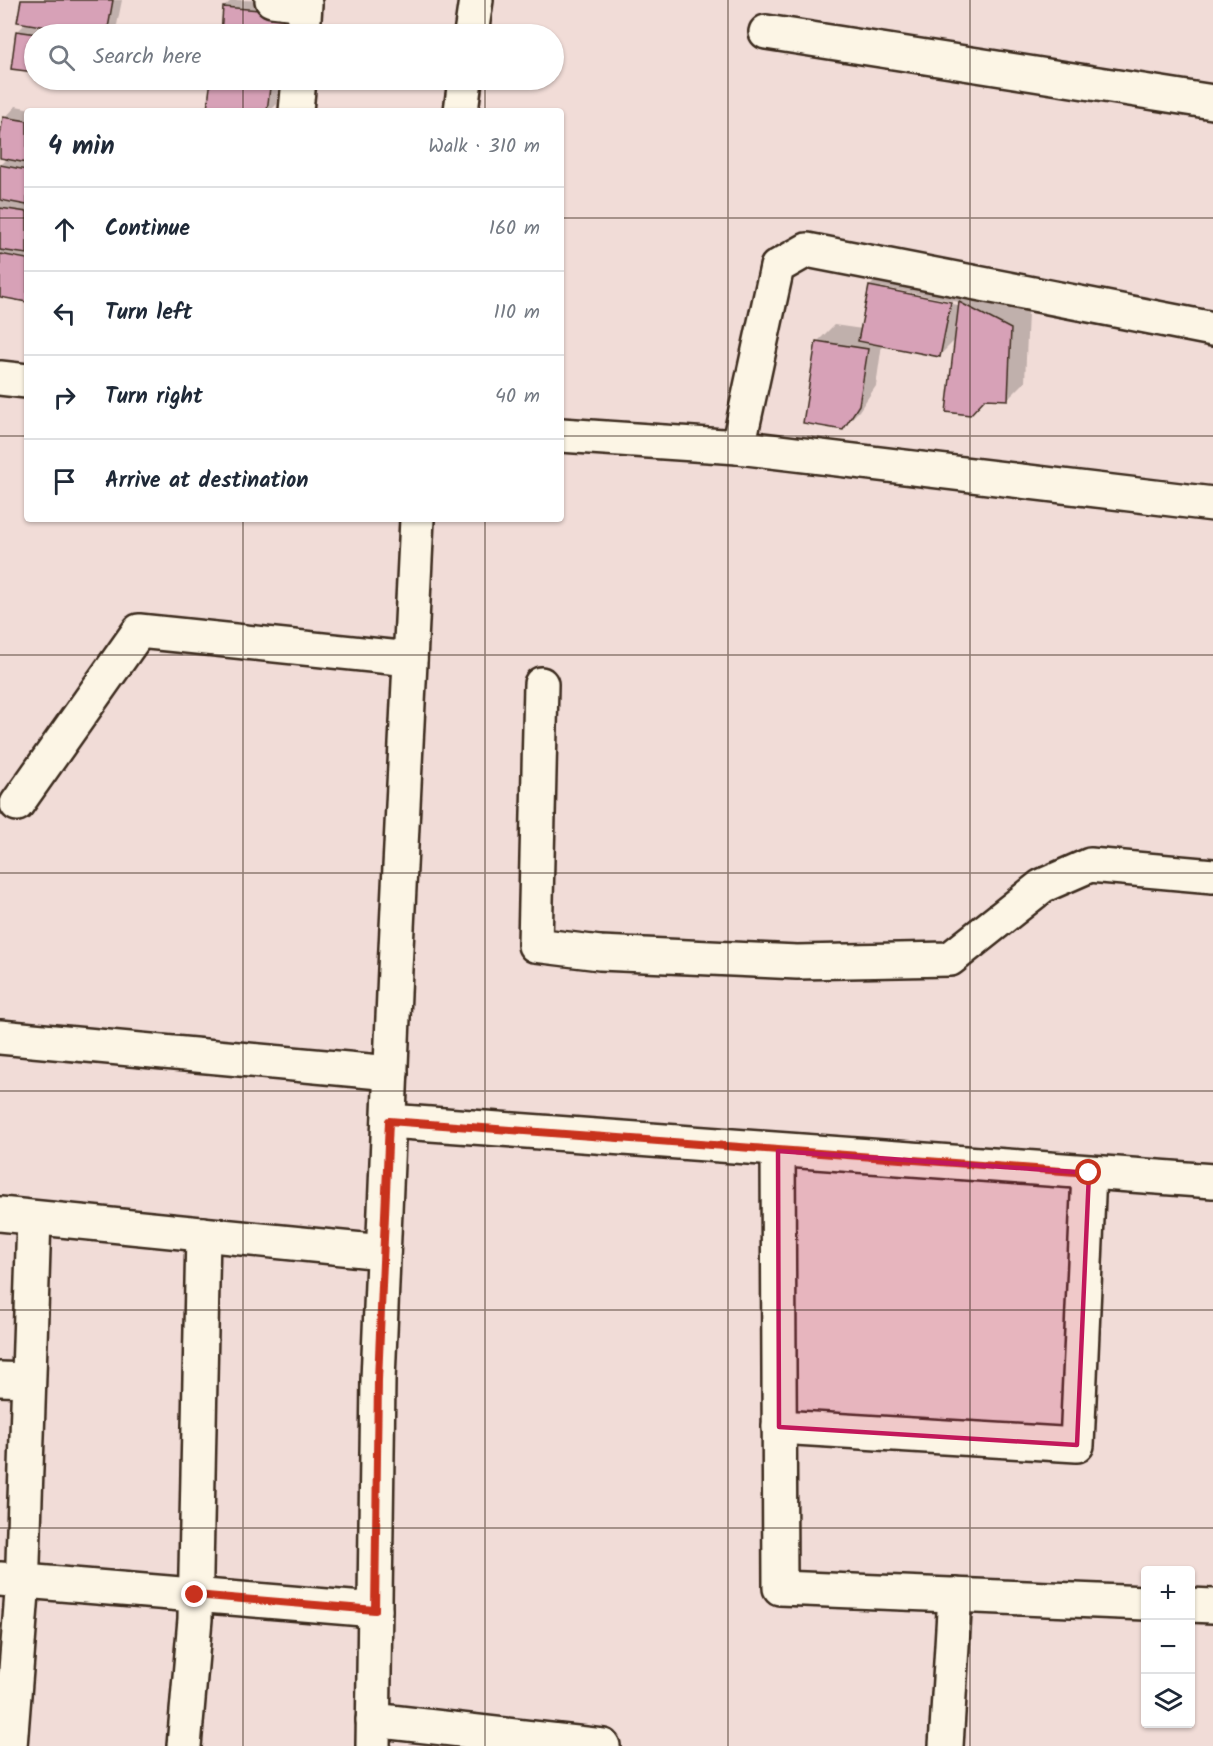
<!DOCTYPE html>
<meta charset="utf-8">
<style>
body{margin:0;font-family:Kalam,sans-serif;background:#f6f6f7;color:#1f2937}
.controls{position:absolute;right:18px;bottom:18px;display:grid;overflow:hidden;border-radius:6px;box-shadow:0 2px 4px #0004}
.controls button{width:54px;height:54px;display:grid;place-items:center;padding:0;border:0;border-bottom:2px solid #e0e1e3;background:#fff;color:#1f2937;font:30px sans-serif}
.stop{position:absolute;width:18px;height:18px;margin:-14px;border:4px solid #c8321e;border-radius:50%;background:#fff}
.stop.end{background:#c8321e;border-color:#fff;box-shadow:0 2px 6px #0008}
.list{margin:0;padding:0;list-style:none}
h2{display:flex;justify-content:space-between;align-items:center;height:78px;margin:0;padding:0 24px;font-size:26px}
h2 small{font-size:20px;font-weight:400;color:#747a83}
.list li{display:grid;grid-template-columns:39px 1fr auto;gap:18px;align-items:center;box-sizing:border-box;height:84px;padding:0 24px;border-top:2px solid #e0e1e3}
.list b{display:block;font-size:22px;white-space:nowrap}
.list em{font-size:20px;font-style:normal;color:#747a83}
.icon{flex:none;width:33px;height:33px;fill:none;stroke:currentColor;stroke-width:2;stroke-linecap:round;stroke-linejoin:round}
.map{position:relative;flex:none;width:1213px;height:1746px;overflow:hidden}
.search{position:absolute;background:#fff;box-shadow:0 2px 4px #0004;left:24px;top:24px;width:540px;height:66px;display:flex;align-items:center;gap:15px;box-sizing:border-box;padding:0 21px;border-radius:33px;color:#747a83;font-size:22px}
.panel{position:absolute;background:#fff;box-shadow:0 2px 4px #0004;left:24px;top:108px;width:540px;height:414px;border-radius:6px}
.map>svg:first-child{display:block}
</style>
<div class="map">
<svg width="1213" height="1746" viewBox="0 0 1213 1746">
<rect width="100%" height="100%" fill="#f1dcd7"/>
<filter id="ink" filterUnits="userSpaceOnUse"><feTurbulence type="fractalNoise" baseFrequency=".0167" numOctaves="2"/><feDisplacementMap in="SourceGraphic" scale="12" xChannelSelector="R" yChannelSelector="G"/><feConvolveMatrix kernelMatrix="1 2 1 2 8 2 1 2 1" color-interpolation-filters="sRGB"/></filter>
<g filter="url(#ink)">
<g fill="#0003" fill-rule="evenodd">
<path d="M22,0H122L117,25L109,33L115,34H34V71L12,68L17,32L27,22Z"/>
<path d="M232,0L294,1L291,34H222L224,7Z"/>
<path d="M212,80H280L277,104L270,111H233L209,108Z"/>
<path d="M16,106L41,111H27V300L0,296V251L2,249L0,248V166L8,158L0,157V144L5,118Z"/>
<path d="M887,269L967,285L965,298L977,285L1028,312L1025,382L1008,399L985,398L956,339L939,356L882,344L876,386L859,411L842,428L817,342L834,325L862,329L870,286ZM881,287L959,302L958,305L881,290Z"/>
</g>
<g fill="#d7a1b7" stroke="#3b2a1e" stroke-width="1.5">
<path d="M21,0H113L107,34H89L17,22Z"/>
<path d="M223,7L284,12L282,34H221Z"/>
<path d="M16,31L37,34H34V72L11,69Z"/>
<path d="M211,80H271L267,111L207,109Z"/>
<path d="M3,117L27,121V163L0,158V136Z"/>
<path d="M0,165L27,170V205L0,200Z"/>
<path d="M0,208L27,212V254L0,250Z"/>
<path d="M0,254L27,259V302L0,297Z"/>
<path d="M869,286L951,302L940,357L858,341Z"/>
<path d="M959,302L1011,329L1008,400L985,399L970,415L946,412Z"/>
<path d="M816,341L868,349L859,405L843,430L803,423Z"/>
</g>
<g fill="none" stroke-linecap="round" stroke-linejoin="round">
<defs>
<g id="minor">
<path d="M272,0L305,4L303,34"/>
<path d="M766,32L1213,102"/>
<path d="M471,34L476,0"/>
<path d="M296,111L299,80"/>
<path d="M461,111L465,80"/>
<path d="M0,378L27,381"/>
<path d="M561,435L738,447L1213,504"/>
<path d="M738,447L777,267L807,250L1213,329"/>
<path d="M541,684L535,945L600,953L797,962L950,959L1042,886L1090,865L1213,876"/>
<path d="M17,804L139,631L410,659"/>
<path d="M0,1037L391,1073"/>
<path d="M389,1121L1213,1181"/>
<path d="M778,1151L780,1588L1146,1603"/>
<path d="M0,1214L383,1252"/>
<path d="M0,1379L28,1380"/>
<path d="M779,1427L1077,1445L1089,1173"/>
<path d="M0,1579L375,1610"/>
<path d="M1190,1605L1213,1606"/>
<path d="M373,1720L603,1746"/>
<path d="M10,1746L22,1593L34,1218"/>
<path d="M184,1746L195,1619L203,1234"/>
<path d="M373,1746L378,1380L395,969L417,519"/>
<path d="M946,1746L955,1595"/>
</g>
</defs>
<use href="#minor" stroke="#3b2a1e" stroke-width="38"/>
<use href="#minor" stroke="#fcf5e5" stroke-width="33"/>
</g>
</g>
<g fill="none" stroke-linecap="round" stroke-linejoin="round" filter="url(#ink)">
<path stroke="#c8321e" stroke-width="8" d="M195,1595L375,1610L378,1380L389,1121L1089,1173"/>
</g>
<path fill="#c2185b" fill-opacity="0.2" stroke="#c2185b" stroke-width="4.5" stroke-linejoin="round" d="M778,1151L1089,1173L1077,1445L779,1427Z"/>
<path fill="none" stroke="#3b2a1e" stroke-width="1.5" stroke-opacity="0.55" d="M243,0V34M485,0V34M728,0V1746M970,0V1746M243,80V111M485,80V111M0,218H27M561,218H1213M0,436H27M561,436H1213M243,519V1746M485,519V1746M0,655H1213M0,873H1213M0,1091H1213M0,1310H1213M0,1528H1213"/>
</svg>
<div class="controls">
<button>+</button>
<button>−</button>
<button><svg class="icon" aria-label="layers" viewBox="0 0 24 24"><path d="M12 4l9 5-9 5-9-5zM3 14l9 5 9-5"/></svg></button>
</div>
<div class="stop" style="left:1089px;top:1173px"></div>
<div class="stop end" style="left:195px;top:1595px"></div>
<div class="search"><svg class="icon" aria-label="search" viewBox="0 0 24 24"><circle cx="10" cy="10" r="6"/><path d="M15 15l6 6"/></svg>Search here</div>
<section class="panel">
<h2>4 min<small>Walk · 310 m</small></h2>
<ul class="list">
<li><svg class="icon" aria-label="ahead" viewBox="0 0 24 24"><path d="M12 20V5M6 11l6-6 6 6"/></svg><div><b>Continue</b></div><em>160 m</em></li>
<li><svg class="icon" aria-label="left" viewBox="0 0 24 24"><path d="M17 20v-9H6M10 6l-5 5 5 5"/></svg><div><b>Turn left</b></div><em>110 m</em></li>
<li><svg class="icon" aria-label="right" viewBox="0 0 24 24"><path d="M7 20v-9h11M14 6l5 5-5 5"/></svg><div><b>Turn right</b></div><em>40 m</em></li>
<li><svg class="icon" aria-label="arrive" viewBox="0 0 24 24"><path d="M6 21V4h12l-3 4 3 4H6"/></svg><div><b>Arrive at destination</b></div></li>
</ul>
</section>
</div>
